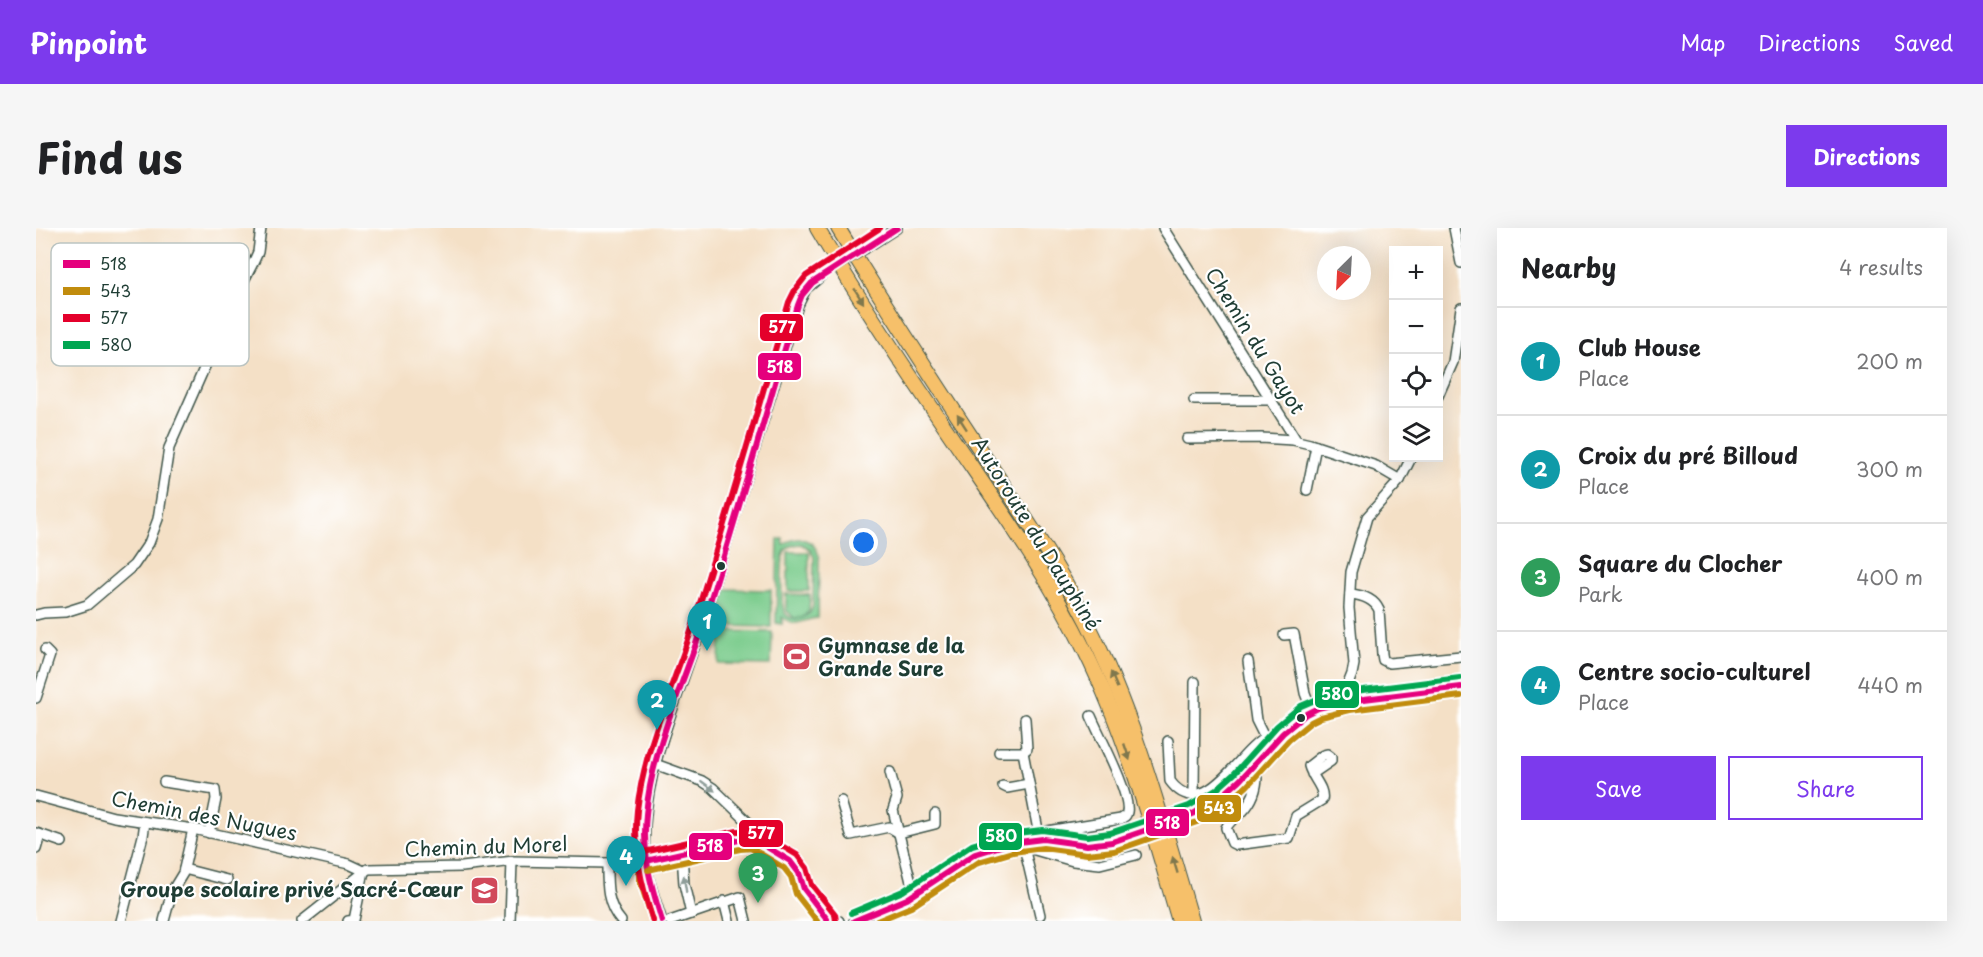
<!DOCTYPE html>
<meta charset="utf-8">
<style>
body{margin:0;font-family:"Playpen Sans",sans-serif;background:#f6f6f6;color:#202124}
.controls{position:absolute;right:18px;top:18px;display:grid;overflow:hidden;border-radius:0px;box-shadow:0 6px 24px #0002}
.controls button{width:54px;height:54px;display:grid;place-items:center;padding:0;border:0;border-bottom:2px solid #e0e0e0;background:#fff;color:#202124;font:30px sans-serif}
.compass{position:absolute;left:1281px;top:18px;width:54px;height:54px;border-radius:50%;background:#fff;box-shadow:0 6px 24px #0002;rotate:204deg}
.you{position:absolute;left:828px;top:315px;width:21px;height:21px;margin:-15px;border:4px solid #fff;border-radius:50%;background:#1a73e8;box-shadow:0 0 0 9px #1a73e833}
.badge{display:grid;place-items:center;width:39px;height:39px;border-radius:50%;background:#7c3aed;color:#fff;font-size:20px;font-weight:700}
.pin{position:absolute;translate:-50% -50px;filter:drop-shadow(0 2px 3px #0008)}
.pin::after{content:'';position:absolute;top:32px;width:21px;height:18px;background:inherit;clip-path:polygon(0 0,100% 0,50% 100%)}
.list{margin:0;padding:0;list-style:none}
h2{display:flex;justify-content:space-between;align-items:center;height:78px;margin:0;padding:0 24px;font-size:26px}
h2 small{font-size:20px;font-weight:400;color:#757577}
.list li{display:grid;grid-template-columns:39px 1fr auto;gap:18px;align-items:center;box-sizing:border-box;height:108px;padding:0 24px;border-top:2px solid #e0e0e0}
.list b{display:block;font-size:22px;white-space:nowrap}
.list p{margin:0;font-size:20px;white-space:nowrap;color:#757577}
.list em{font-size:20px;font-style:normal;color:#757577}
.actions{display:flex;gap:12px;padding:18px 24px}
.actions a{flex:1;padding:14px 0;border:2px solid #7c3aed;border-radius:0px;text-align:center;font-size:21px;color:#7c3aed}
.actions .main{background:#7c3aed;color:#fff}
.icon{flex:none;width:33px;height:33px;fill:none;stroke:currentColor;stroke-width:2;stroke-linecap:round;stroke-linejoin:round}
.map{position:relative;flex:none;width:1425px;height:693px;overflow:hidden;border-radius:0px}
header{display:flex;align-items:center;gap:36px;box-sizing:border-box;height:84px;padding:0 30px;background:#7c3aed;color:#fff}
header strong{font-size:28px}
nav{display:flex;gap:33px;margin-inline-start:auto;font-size:21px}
.intro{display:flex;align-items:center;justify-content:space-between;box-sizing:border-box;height:144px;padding:0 36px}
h1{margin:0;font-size:42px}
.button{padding:15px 27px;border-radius:0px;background:#7c3aed;color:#fff;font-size:21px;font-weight:700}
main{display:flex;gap:36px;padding:0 36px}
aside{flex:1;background:#fff;border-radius:0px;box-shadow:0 6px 24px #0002}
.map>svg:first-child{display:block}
</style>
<header>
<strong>Pinpoint</strong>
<nav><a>Map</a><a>Directions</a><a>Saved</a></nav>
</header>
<div class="intro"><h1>Find us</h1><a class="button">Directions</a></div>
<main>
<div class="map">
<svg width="1425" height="693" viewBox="0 0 1425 693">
<rect width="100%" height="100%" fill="#fff"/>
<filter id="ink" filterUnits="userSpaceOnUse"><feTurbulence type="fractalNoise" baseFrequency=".0167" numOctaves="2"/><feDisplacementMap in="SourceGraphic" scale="12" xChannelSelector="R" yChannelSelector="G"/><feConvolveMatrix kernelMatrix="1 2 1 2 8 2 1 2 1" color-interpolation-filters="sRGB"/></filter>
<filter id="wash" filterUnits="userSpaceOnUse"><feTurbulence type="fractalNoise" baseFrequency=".008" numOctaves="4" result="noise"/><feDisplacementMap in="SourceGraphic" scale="24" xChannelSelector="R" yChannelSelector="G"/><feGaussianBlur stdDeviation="1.35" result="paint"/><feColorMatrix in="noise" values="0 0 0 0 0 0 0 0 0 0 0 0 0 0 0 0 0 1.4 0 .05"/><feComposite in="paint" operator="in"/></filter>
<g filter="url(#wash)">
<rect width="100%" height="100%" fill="#f4e0c6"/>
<g fill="#7bcc8d" stroke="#4d8460" stroke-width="1.5" fill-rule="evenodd">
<path d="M742,311H747L748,317C762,306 778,311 783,328L782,390C766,390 764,402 746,389V396L740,395ZM766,316L774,321L778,329L777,378L774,385L766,390L773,383L774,367L750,366V382L758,390H766C759,391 753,391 749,385C744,379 745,330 749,323C753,317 759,316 766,316Z"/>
<rect x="752" y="324" width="21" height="39"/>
<path d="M684,361L735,362V399L683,398Z"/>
<path d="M684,403L736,404L735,437L683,436Z"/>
</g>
</g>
<g filter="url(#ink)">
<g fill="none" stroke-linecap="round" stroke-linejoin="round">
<defs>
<g id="minor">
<path d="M1127,0L1260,212"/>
<path d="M1418,0L1425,35"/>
<path d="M830,20L861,0"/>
<path d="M1402,168L1417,134L1425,80"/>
<path d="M1158,172H1236"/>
<path d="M1151,211L1225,210L1257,212L1274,216L1340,238L1364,252"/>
<path d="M1271,262L1280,218"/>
<path d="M1314,366C1326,367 1338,371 1343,382L1346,426L1347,432L1353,435L1425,428"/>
<path d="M0,387L8,385L29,384L51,377L98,337L113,315L122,291L133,220L200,68L218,33L222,24L225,0"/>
<path d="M1248,407L1258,406L1269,465L1276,483"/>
<path d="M1212,433L1220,492L1229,510"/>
<path d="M0,470L14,427L9,422"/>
<path d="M1305,474L1316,446L1318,436L1313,380L1315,344L1331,289L1364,252L1375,230"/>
<path d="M1132,513L1134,553C1162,591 1194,541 1215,521C1222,514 1232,507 1242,503L1247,505"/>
<path d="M963,524H987L1002,602L997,610"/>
<path d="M987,524L991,521L989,491"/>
<path d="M1220,535C1223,553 1220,569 1207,583C1201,589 1194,592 1190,600L1196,615L1200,617L1253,610L1260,588L1286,572C1289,560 1276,550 1273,538L1287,527L1291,526L1295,529V533L1276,546"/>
<path d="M619,536L666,553L677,560L712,594L718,611"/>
<path d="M854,544L861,570L857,582L878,666"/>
<path d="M128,554L179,562L180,571L173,605"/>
<path d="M967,558L971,560L993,556"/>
<path d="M1158,567L1159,454"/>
<path d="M0,568L78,589L157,601L313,636L328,643"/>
<path d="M805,573L815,607L853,599L863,605L899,596V586"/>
<path d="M1142,592L1169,579L1185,569L1204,552L1247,505L1276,483L1305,474L1425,459"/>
<path d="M0,605L26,614"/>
<path d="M718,611L754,633L763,645L768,661L791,691"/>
<path d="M996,612L1005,604L1085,591C1089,588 1090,589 1091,584C1095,566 1063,507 1055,488"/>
<path d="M978,616L1037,633L1064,636L1100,627"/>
<path d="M988,619L1004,687"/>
<path d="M0,621L4,607"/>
<path d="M646,626L648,656L655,686"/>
<path d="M571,635C571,656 570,676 585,693"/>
<path d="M148,641L191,652"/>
<path d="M688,673L693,693"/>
<path d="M85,693L107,608L109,594"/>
<path d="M128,693L136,663L147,645L157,601"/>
<path d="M266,693L332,641L426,639L478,633L571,635L610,633L703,612L718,611"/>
<path d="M312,693L318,692L328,643"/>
<path d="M474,693L476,633"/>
<path d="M626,693C620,674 613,655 610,636C602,566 630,501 652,437C659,416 668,398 672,377L762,77L770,61L790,44"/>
<path d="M634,693L704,669L710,693"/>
<path d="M786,693L791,691L803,693"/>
<path d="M818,693L871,671L939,626L975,615L1007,611L1051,617L1076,614L1101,605"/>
</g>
<g id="highway">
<path d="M781,0C826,77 877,152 927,226C970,289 1015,353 1049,423C1091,508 1116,602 1143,693"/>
<path d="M802,0C848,76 897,151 946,225C983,280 1021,335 1051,394C1099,489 1126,592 1156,693"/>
</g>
</defs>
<use href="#minor" stroke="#3f554a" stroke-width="12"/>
<use href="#highway" stroke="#3f554a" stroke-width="16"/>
<use href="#minor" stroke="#fff" stroke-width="9"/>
<use href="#highway" stroke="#f6c06b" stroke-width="14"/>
<defs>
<path id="minor-bridge" d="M790,44L830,20"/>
</defs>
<use href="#minor-bridge" stroke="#3f554a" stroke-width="12" stroke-linecap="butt"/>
<use href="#minor-bridge" stroke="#fff" stroke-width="9"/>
<defs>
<g id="bus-1">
<path d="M610,633L703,612L718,611L754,633L763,645L768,661L791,691"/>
<path d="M626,693C614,654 606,627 610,586C616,520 647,458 667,395C701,290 730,183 762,77L766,67L776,55L861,0"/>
<path d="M818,693L871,671L939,626L975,615L1007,611L1051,617L1076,614L1157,586L1185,569L1204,552L1247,505L1270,486L1282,480L1312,473L1425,459"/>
</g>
<g id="bus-2">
<path d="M713,619L748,640L755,649L760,666L781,693"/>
<path d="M601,635L604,653L617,693"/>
<path d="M612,642L704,621L719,620"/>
<path d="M841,693L875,679L943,634L977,624L1007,620L1051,626L1078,623L1161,594L1191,576L1211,558L1253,512L1275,494L1285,489L1314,482L1425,468"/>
</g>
<g id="bus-3">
<path d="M608,624L701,603H721L761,627L771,640L776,657L799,686L800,693"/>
<path d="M617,693C605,656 597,621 601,582C609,515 639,455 659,391C692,286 722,180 753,74L759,62L770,48L844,0"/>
</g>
<path id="bus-4" d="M815,685L867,663L936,617L973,606L1006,602L1051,608L1074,605L1153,578L1180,562L1198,546L1241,498L1265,478L1279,472L1311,464L1424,450"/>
</defs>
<use href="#bus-1" stroke="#fff" stroke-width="10"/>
<use href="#bus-2" stroke="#fff" stroke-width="10"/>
<use href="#bus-3" stroke="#fff" stroke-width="10"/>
<use href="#bus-4" stroke="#fff" stroke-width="10"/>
<use href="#bus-1" stroke="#e5007d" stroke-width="6"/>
<use href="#bus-2" stroke="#c18c0d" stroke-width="6"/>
<use href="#bus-3" stroke="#e4002b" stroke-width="6"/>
<use href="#bus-4" stroke="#00a651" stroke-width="6"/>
</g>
<defs><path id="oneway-solid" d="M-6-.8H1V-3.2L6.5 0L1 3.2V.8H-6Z" transform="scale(1.5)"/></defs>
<g fill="#80784d">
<use href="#oneway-solid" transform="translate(823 68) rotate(58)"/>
<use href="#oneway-solid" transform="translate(926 194) rotate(-123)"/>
<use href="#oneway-solid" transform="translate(1078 452) rotate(-113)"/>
<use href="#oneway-solid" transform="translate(1091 524) rotate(71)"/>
<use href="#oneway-solid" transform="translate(1139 637) rotate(-107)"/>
</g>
<g fill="#8f9e9a">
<use href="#oneway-solid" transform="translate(672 558) rotate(36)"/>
<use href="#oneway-solid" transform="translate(649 656) rotate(-99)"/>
</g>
</g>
<defs>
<symbol id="stadium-square" viewBox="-11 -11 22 22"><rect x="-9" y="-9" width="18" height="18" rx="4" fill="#d1495b" stroke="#fff"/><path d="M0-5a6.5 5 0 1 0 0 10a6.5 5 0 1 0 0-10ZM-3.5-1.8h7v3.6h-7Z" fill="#fff"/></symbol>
<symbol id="school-square" viewBox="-11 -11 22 22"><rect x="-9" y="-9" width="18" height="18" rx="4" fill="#d1495b" stroke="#fff"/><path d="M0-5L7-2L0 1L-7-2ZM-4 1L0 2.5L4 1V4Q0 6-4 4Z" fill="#fff"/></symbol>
</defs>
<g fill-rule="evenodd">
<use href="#stadium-square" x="744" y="412" width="33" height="33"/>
<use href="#school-square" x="432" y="646" width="33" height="33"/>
</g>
<g fill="#1f3d34" stroke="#fff" stroke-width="2">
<circle cx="685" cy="338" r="5"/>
<circle cx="1265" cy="490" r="5"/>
</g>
<g text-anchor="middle" stroke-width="4.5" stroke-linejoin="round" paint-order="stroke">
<g font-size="20" fill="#1f3d34" stroke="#fff">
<text transform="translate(1219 113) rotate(58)" y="7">Chemin du Gayot</text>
<text transform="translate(1000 306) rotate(58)" y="7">Autoroute du Dauphiné</text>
<text transform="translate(168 588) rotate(11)" y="7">Chemin des Nugues</text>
<text transform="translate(450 619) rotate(-2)" y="7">Chemin du Morel</text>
</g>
<g font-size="20" font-weight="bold" fill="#1f3d34" stroke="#fff" text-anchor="start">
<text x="782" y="425">Gymnase de la<tspan x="782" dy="23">Grande Sure</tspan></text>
<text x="427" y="669" text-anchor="end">Groupe scolaire privé Sacré-Cœur</text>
</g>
</g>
<rect x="15" y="15" width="198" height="123" rx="9" fill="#fff" stroke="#bcc5c2" stroke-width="1.5"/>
<rect x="27" y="32" width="27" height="8" fill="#e5007d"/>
<rect x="27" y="59" width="27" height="8" fill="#c18c0d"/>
<rect x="27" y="86" width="27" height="8" fill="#e4002b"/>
<rect x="27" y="113" width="27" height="8" fill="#00a651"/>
<g font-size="16" fill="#1f3d34">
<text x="64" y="42">518</text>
<text x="64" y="69">543</text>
<text x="64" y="96">577</text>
<text x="64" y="123">580</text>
</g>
<g stroke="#fff" stroke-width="2">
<rect x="723" y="85" width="45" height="29" rx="6" fill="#e4002b"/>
<rect x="721" y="124" width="45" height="29" rx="6" fill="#e5007d"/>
<rect x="1278" y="452" width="46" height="29" rx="6" fill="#00a651"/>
<rect x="1160" y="566" width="46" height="29" rx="6" fill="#c18c0d"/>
<rect x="1109" y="580" width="45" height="29" rx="6" fill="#e5007d"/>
<rect x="702" y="591" width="46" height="29" rx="6" fill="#e4002b"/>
<rect x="942" y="594" width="45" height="29" rx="6" fill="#00a651"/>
<rect x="652" y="604" width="45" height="29" rx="6" fill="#e5007d"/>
</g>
<g font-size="16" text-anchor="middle" font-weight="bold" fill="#fff">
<text x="746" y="105">577</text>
<text x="744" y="145">518</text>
<text x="1301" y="472">580</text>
<text x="1183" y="586">543</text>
<text x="1131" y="601">518</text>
<text x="725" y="611">577</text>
<text x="965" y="614">580</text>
<text x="674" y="624">518</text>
</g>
</svg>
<div class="controls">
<button>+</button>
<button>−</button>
<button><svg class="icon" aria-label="locate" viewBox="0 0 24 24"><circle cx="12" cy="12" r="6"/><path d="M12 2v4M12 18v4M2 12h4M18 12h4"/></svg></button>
<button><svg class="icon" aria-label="layers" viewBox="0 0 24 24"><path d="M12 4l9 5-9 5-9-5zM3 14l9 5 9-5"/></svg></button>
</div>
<svg class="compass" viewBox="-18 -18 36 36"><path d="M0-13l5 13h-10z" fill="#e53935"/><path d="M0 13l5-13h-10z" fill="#757577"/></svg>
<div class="you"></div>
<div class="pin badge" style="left:671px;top:423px;background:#0f9aa8">1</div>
<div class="pin badge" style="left:621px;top:502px;background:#0f9aa8">2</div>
<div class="pin badge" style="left:722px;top:675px;background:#2e9e5b">3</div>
<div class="pin badge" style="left:590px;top:658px;background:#0f9aa8">4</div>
</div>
<aside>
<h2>Nearby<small>4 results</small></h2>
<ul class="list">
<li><span class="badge" style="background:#0f9aa8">1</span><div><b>Club House</b><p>Place</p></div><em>200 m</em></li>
<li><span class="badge" style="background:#0f9aa8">2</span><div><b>Croix du pré Billoud</b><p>Place</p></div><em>300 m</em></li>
<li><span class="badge" style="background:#2e9e5b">3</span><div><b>Square du Clocher</b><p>Park</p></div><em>400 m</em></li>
<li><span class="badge" style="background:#0f9aa8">4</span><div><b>Centre socio-culturel</b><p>Place</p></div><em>440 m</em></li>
</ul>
<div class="actions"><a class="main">Save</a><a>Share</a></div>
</aside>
</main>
